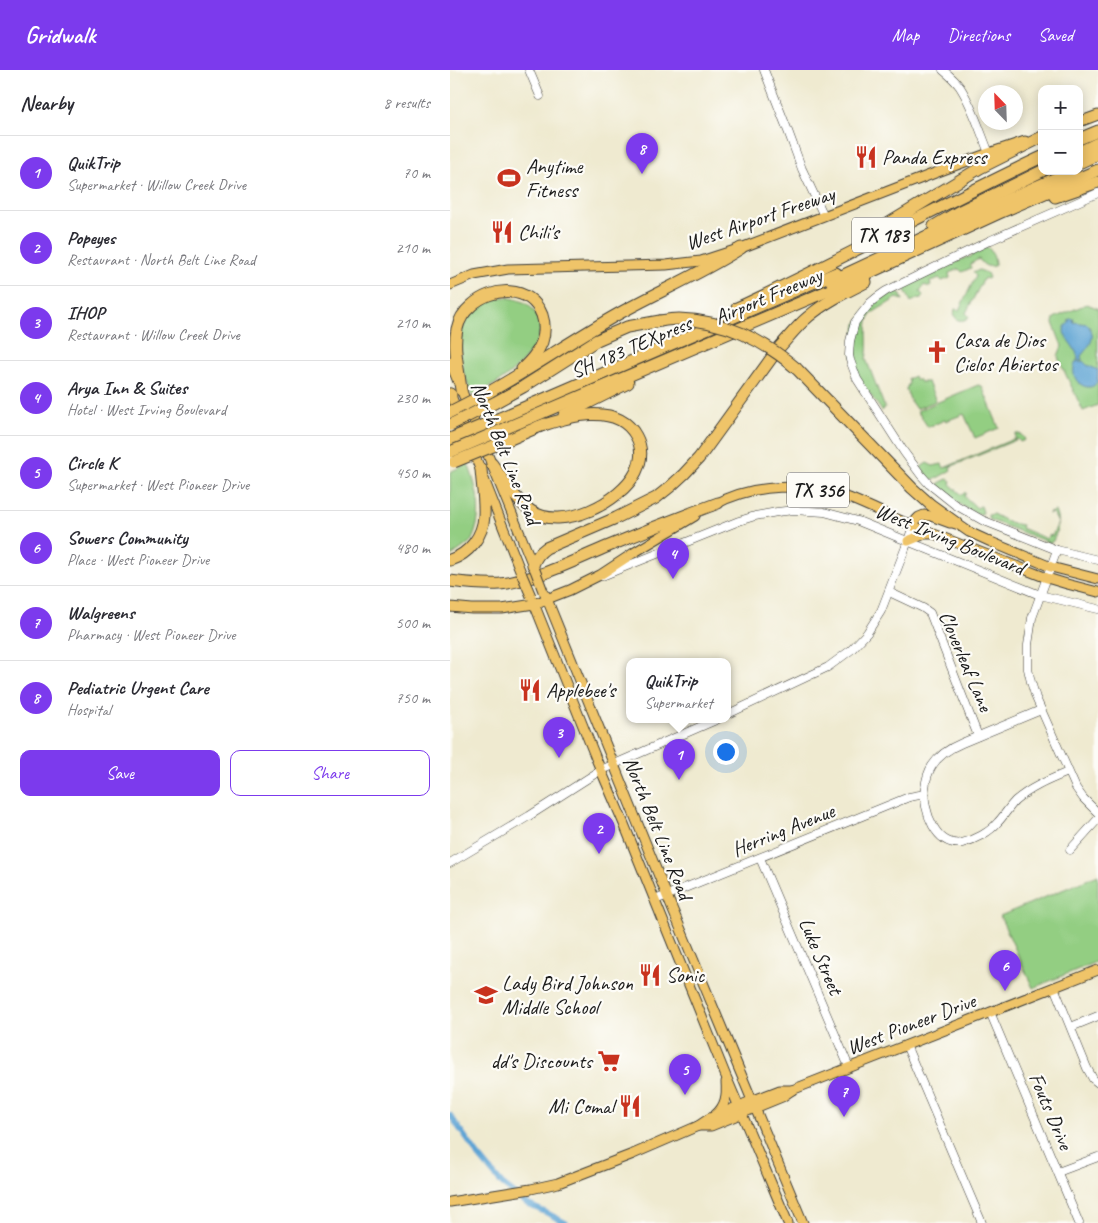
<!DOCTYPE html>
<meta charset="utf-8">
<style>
body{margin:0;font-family:Caveat,sans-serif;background:#f7f7f7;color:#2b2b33}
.controls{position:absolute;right:15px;top:15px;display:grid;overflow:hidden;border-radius:10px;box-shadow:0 2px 12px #0003}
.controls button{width:45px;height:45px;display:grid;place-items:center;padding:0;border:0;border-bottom:1px solid #e1e1e2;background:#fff;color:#2b2b33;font:25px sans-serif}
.compass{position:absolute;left:528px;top:15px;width:45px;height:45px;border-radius:50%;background:#fff;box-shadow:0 2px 12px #0003;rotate:337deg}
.you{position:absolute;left:275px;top:681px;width:18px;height:18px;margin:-12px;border:4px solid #fff;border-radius:50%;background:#1a73e8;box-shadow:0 0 0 8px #1a73e833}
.badge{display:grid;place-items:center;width:32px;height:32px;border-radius:50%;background:#7c3aed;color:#fff;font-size:16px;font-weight:700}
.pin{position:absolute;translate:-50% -41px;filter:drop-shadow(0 1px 2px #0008)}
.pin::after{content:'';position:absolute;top:26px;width:18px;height:15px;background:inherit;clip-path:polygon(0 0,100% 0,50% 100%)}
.popup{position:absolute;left:176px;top:588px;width:105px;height:65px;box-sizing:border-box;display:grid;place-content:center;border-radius:10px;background:#fff;filter:drop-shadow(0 1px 4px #0005);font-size:16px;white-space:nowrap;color:#7c7c81}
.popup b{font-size:19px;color:#2b2b33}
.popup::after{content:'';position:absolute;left:50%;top:100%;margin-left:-10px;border:10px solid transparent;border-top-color:#fff}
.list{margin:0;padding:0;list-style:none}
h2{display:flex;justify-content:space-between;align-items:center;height:65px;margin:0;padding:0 20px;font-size:21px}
h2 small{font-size:16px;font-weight:400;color:#7c7c81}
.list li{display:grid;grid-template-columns:32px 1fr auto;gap:15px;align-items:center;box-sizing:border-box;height:75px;padding:0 20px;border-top:1px solid #e1e1e2}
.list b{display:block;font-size:19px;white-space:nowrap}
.list p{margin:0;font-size:16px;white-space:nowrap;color:#7c7c81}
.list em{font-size:16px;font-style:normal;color:#7c7c81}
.actions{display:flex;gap:10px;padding:15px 20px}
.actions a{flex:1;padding:11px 0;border:1px solid #7c3aed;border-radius:10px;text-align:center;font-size:18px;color:#7c3aed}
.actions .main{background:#7c3aed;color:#fff}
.map{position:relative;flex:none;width:648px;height:1153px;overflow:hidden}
header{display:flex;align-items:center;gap:30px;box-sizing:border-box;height:70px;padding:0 25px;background:#7c3aed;color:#fff}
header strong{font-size:24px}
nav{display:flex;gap:28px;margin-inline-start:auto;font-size:18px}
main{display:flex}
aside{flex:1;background:#fff}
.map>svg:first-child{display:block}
</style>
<header>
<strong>Gridwalk</strong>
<nav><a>Map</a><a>Directions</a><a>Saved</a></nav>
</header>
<main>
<aside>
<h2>Nearby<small>8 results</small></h2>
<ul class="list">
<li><span class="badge">1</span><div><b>QuikTrip</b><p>Supermarket · Willow Creek Drive</p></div><em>70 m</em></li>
<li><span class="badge">2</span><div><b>Popeyes</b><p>Restaurant · North Belt Line Road</p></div><em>210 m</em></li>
<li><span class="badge">3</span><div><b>IHOP</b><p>Restaurant · Willow Creek Drive</p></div><em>210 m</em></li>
<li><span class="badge">4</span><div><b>Arya Inn &amp; Suites</b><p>Hotel · West Irving Boulevard</p></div><em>230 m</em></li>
<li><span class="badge">5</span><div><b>Circle K</b><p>Supermarket · West Pioneer Drive</p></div><em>450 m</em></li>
<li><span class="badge">6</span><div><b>Sowers Community</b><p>Place · West Pioneer Drive</p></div><em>480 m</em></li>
<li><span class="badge">7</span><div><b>Walgreens</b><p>Pharmacy · West Pioneer Drive</p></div><em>500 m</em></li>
<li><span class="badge">8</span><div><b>Pediatric Urgent Care</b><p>Hospital</p></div><em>750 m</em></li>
</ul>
<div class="actions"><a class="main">Save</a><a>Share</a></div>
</aside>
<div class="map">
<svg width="648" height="1153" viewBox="0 0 648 1153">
<rect width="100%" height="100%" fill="#fdfcf7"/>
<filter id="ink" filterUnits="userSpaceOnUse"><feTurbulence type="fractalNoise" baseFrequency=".02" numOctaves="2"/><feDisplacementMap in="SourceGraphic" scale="10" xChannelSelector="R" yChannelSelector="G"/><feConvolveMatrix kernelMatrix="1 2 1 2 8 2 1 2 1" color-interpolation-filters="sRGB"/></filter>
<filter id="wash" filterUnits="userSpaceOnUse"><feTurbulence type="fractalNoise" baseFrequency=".0096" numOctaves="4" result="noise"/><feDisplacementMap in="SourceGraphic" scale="20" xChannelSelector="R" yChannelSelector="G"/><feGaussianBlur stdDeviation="1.12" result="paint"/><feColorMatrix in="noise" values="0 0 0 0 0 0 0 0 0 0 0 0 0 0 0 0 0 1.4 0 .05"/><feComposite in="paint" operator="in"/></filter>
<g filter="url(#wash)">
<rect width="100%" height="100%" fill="#efead0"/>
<g fill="#93ce82" stroke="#58754f">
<path d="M537,177C542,180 545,189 545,194L544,196C537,198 532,194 529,189L520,194L521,198L512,202L509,199L499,203L500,208L492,211L489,208L480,212L481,216L479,217L474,215L470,222L473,225L471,229L469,228L461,232L455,220L456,216L517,187H521L523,184Z"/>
<path d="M529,200L537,203L539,208L537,209L534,208L516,243L519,247C511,254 502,250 505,239L509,240L526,206L523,203Z"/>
<path d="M445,221L450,223L453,230L447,228L422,243C413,253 420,276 416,289L435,338L432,341L409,309L402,284L406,254L421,235Z"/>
<path d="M51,227C65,228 80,231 86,245C88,248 90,253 90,256C91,276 68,298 53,309C43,316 32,321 22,326L13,301L9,268L14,255L21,241L32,232Z"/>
<path d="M637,234L647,238L648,240V335L633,341L609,290L608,286L612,276L603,253L604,248Z"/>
<path d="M464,306L466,310L468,309L470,312H478L486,331L466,339L461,332L456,319L459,313L458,309Z"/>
<path d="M528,315L532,316L549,358L525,368L514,344L496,351L495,350L478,357L467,341Z"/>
<path d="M565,364C570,363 573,365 575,370L570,372L568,369L500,397L501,400L484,410H481L471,398V397L477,393L483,396L492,394L494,398L566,368Z"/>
<path d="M18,393C26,416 33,438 25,462C25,463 22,469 22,470C19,474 5,483 0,487V402Z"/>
<path d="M497,409L501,411L500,414L512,425L515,422L516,424L514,426L527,438L530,436H531L533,442L532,444C519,444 498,425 488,417L489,413Z"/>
<path d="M605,441C610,454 608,459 603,471L600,473L540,450L538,447V445L543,444L560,453L572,455L571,458L597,469L599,465L602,466L608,453L603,443L599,444V443Z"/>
<path d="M648,805V891L583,918L550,846Z"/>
</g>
<g fill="#5ea4d4" stroke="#3d6078">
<path d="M620,249H624L623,252L637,254C648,267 640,275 631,286L632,290H627L628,288C627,284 625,280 623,277C617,268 608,260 620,252V251L618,250Z"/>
<path d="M626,291L630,292L633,291L637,295L648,300C648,304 648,308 647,312C640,325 616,311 626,291Z"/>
</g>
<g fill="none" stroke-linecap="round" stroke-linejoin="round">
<path stroke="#5ea4d4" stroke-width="5.5" d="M0,1045L28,1085L52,1114L79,1135L97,1143L116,1153"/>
</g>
</g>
<g filter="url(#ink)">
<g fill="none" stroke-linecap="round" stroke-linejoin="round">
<defs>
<g id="minor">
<path d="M79,0L90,26"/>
<path d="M314,0L338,61L352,99L374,146"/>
<path d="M493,0C499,5 505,10 510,17C523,37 530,61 539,83"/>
<path d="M648,123L541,170L436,221L426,228L420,233L405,252L400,271L399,285L400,290L407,309L454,382L471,405L479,414L504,434L532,450L607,480L648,490"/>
<path d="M607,480L582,548L578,575V599L581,612L586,628L626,718L633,728L648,743"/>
<path d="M152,506L289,451L305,446L327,442L344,440L374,442L389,446L408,451L590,525L648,539"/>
<path d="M439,522L473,538L480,543L528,666"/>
<path d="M591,640L512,673C500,678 489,685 482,696C478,702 476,710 475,718C472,739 486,778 512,773C525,770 540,762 548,752C554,746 559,737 565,731C581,717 599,710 618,702"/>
<path d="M278,644L378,597L401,580L417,563L431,541L455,479L463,456"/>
<path d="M620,780L648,749"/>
<path d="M310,788L399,997"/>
<path d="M0,793L79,746L151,700L268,649"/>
<path d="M205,830L459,727L475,724"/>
<path d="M604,917L637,998L643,1009L648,1013"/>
<path d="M540,942L629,1153"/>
<path d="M621,957L648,946"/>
<path d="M456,975L532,1153"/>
<path d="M608,1102L648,1087"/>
</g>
<g id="major">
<path d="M629,52L648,45"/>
<path d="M0,215L24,205L58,199L216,195L251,191L291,178L485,103L539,83L575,71"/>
<path d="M0,292L84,498"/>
<path d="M0,323L72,505"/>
<path d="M262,436C302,413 357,412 399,428C422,437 443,448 466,457C510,474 554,491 597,508L617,514L648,522"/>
<path d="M463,456L466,450L469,447L474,445L481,446L500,453H506L519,462L541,472L601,497L648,509"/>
<path d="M458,471L475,464H481"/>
<path d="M95,524L217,826L353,1153"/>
<path d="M83,531L147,691L174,754L275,1004L338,1153"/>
<path d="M0,537L22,539H52L84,534L120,520L150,505L185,482L245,446"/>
<path d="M265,1045C276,1036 277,1025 276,1012"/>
<path d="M248,1056H261L332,1027L342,1020L648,900"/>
<path d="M0,1132L81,1119L108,1113L183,1084L248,1056L260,1048L301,1031L330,1020H342"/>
</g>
<g id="highway">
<path d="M629,69L648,61"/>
<path d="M629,82L648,73"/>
<path d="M629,93L648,84"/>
<path d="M605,127L648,112"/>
<path d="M484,156L508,142L592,101"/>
<path d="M426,161L530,98L592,67"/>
<path d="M381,211L520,146L622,101"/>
<path d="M287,238C390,191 489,135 592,87"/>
<path d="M347,299L462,418L481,435L506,453"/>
<path d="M11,320C9,300 3,279 7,259C9,250 14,242 21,236C42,216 80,215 92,245C95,254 95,263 92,272C88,283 80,291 72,299"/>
<path d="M39,322C84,297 125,268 170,243C210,221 252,203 291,178"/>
<path d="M0,324L1,325"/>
<path d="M44,333L73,317L147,270L177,257L210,251"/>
<path d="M114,345L178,313"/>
<path d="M50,348L386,203"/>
<path d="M54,359L410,207L549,143L648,100"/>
<path d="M58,370L95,354"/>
<path d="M42,394C53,409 66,431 81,441C112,462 171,432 186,402C192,390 192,377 186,366C167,331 117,347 88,357"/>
<path d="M0,490C19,484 33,466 34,446C35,432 32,414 31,399"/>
<path d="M83,495C86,487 89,483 96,478L166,448L206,428L221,416L234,404L249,388L328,279C338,268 347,256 358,247C375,232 396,222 416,212"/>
<path d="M0,511C16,513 33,515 50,514C86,510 121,492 154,478C192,462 230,447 268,433"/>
</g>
</defs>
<use href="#minor" stroke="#3c3b37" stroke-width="9"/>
<use href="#major" stroke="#3c3b37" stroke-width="11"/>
<use href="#highway" stroke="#3c3b37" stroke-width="13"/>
<use href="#minor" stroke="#fff" stroke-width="8"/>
<use href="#major" stroke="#efc469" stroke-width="9"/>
<use href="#highway" stroke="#efc469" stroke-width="11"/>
<defs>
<g id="major-bridge">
<path d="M85,500L93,521"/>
<path d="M72,505L81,526"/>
</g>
<g id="highway-bridge">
<path d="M210,251C216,250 223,249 229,249C274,250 315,271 347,299"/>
<path d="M0,342L39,322"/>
<path d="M0,355L44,333"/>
<path d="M0,369L50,348"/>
<path d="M0,382L54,359"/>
<path d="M4,392L58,370"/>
</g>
</defs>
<use href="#major-bridge" stroke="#3c3b37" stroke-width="11" stroke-linecap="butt"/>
<use href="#highway-bridge" stroke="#3c3b37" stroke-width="13" stroke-linecap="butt"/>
<use href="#major-bridge" stroke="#efc469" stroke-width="9"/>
<use href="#highway-bridge" stroke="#efc469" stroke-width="11"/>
</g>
</g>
<defs>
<symbol id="restaurant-bare" viewBox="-9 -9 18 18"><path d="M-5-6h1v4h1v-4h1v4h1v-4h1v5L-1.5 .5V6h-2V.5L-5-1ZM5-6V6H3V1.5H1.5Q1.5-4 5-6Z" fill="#c8321e" stroke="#fdfcf7" stroke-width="2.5" paint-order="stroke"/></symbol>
<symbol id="stadium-bare" viewBox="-9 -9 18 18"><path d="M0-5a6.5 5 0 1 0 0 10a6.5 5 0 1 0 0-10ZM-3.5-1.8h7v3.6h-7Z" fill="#c8321e" stroke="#fdfcf7" stroke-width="2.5" paint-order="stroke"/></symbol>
<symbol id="church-bare" viewBox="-9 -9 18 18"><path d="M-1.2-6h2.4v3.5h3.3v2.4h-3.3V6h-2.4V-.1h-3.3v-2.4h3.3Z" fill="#c8321e" stroke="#fdfcf7" stroke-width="2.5" paint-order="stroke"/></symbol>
<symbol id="school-bare" viewBox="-9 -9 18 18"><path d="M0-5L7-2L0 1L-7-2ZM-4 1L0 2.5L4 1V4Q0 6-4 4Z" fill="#c8321e" stroke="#fdfcf7" stroke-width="2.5" paint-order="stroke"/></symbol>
<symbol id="supermarket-bare" viewBox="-9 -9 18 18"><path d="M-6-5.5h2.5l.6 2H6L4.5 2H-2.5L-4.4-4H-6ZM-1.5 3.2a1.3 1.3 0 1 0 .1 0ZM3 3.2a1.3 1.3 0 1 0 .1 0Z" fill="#c8321e" stroke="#fdfcf7" stroke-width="2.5" paint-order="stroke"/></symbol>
</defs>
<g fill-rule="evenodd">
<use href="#restaurant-bare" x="400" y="71" width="32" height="32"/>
<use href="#stadium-bare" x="43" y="92" width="32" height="32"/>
<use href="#restaurant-bare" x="36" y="146" width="32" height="32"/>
<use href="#church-bare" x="471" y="266" width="32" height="32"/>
<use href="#restaurant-bare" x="64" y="604" width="32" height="32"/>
<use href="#restaurant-bare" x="184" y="889" width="32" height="32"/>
<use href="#school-bare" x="20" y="909" width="32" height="32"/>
<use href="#supermarket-bare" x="143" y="975" width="32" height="32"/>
<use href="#restaurant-bare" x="164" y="1020" width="32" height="32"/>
</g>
<g text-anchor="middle" stroke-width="4.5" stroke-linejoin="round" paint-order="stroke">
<g fill="#fdfcf7" stroke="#605f5e" stroke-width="1">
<rect x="402" y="147.5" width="62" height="35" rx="4"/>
<rect x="337" y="402.5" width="62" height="35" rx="4"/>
</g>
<g font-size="20" font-weight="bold" fill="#1c1c1c">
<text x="433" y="172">TX 183</text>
<text x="368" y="427">TX 356</text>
</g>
<g font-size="21" fill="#1c1c1c" stroke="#fdfcf7" text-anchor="start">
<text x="432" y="94">Panda Express</text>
<text x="76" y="103">Anytime<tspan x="76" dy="24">Fitness</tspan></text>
<text x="68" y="169">Chili's</text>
<text x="504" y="277">Casa de Dios<tspan x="504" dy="24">Cielos Abiertos</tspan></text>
<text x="96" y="627">Applebee's</text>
<text x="216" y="912">Sonic</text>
<text x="52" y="920">Lady Bird Johnson<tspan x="52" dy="24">Middle School</tspan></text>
<text x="142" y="998" text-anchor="end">dd's Discounts</text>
<text x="164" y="1043" text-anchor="end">Mi Comal</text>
</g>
<g font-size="21" fill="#1c1c1c" stroke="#fdfcf7">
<text transform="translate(310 148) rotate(-19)" y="7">West Airport Freeway</text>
<text transform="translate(318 226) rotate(-23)" y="7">Airport Freeway</text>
<text transform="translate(181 277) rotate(-23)" y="7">SH 183 TEXpress</text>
<text transform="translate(56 383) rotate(68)" y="7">North Belt Line Road</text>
<text transform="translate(500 469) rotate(22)" y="7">West Irving Boulevard</text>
<text transform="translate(516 591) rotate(67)" y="7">Cloverleaf Lane</text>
<text transform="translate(208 758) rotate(68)" y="7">North Belt Line Road</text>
<text transform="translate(333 760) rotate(-22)" y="7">Herring Avenue</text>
<text transform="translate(371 886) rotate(67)" y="7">Luke Street</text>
<text transform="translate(461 954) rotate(-21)" y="7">West Pioneer Drive</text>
<text transform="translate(601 1041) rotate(67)" y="7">Fouts Drive</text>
</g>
</g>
</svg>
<div class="controls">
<button>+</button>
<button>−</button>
</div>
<svg class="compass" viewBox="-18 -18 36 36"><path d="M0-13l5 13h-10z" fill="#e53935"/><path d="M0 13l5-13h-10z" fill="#7c7c81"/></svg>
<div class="you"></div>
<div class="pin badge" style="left:229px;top:710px">1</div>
<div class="popup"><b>QuikTrip</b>Supermarket</div>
<div class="pin badge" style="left:149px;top:784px">2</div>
<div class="pin badge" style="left:109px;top:688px">3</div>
<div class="pin badge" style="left:223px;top:509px">4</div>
<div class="pin badge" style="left:235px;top:1025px">5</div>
<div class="pin badge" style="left:555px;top:921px">6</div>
<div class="pin badge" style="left:394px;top:1047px">7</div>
<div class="pin badge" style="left:192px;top:104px">8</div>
</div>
</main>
